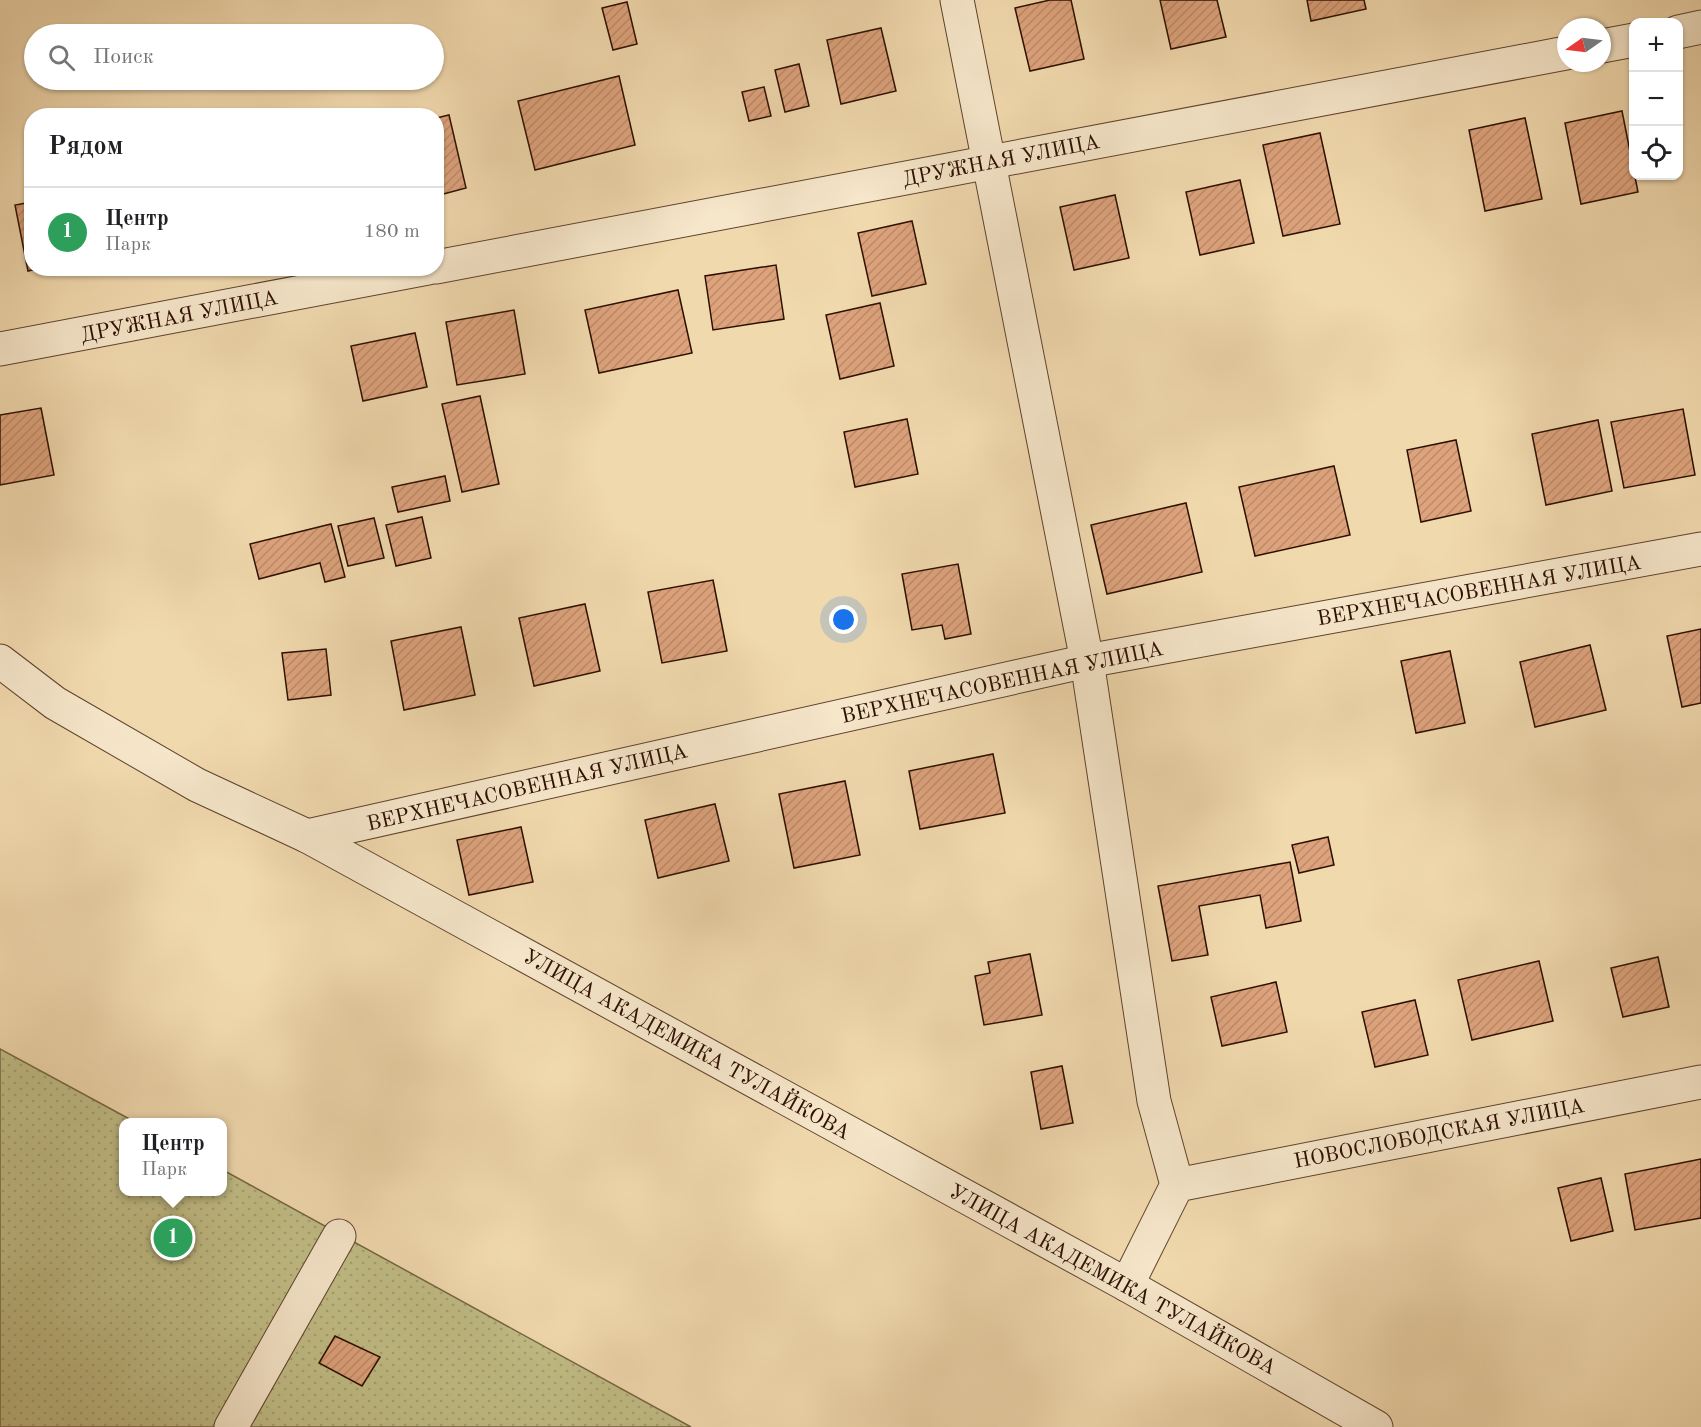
<!DOCTYPE html>
<html lang="ru">
<meta charset="utf-8">
<style>
body{margin:0;font-family:"Old Standard TT",serif;background:#f2f2f2;color:#202124}
.controls{position:absolute;right:18px;top:18px;display:grid;overflow:hidden;border-radius:12px;box-shadow:0 2px 4px #0004}
.controls button{width:54px;height:54px;display:grid;place-items:center;padding:0;border:0;border-bottom:2px solid #e0e0e0;background:#fff;color:#202124;font:30px sans-serif}
.compass{position:absolute;left:1557px;top:18px;width:54px;height:54px;border-radius:50%;background:#fff;box-shadow:0 2px 4px #0004;rotate:256deg}
.you{position:absolute;left:844px;top:620px;width:21px;height:21px;margin:-15px;border:4px solid #fff;border-radius:50%;background:#1a73e8;box-shadow:0 0 0 9px #1a73e833}
.badge{display:grid;place-items:center;width:39px;height:39px;border-radius:50%;background:#db2777;color:#fff;font-size:20px;font-weight:700}
.pin{position:absolute;translate:-50% -50%;border:3px solid #fff;box-shadow:0 2px 6px #0006}
.popup{position:absolute;left:119px;top:1118px;width:108px;height:78px;box-sizing:border-box;display:grid;place-content:center;border-radius:12px;background:#fff;filter:drop-shadow(0 2px 4px #0005);font-size:20px;white-space:nowrap;color:#757577}
.popup b{font-size:22px;color:#202124}
.popup::after{content:'';position:absolute;left:50%;top:100%;margin-left:-12px;border:12px solid transparent;border-top-color:#fff}
.list{margin:0;padding:0;list-style:none}
h2{display:flex;justify-content:space-between;align-items:center;height:78px;margin:0;padding:0 24px;font-size:26px}
h2 small{font-size:20px;font-weight:400;color:#757577}
.list li{display:grid;grid-template-columns:39px 1fr auto;gap:18px;align-items:center;box-sizing:border-box;height:90px;padding:0 24px;border-top:2px solid #e0e0e0}
.list b{display:block;font-size:22px;white-space:nowrap}
.list p{margin:0;font-size:20px;white-space:nowrap;color:#757577}
.list em{font-size:20px;font-style:normal;color:#757577}
.icon{flex:none;width:33px;height:33px;fill:none;stroke:currentColor;stroke-width:2;stroke-linecap:round;stroke-linejoin:round}
.map{position:relative;flex:none;width:1701px;height:1427px;overflow:hidden}
.search{position:absolute;background:#fff;box-shadow:0 2px 4px #0004;left:24px;top:24px;width:420px;height:66px;display:flex;align-items:center;gap:15px;box-sizing:border-box;padding:0 21px;border-radius:33px;color:#757577;font-size:22px}
.panel{position:absolute;background:#fff;box-shadow:0 2px 4px #0004;left:24px;top:108px;width:420px;height:168px;border-radius:24px}
.map>svg:first-child{display:block}
</style>
<div class="map">
<svg width="1701" height="1427" viewBox="0 0 1701 1427">
<defs>
<pattern id="garden-dots" width="8" height="8" patternUnits="userSpaceOnUse" patternTransform="scale(1.5)"><rect width="8" height="8" fill="#c1bd86"/><path d="M2 2h.1M6 6h.1" fill="none" stroke="#a6a172" stroke-width="1.8" stroke-linecap="round"/></pattern>
<pattern id="building-hatch" width="6" height="6" patternUnits="userSpaceOnUse" patternTransform="scale(1.5)"><rect width="6" height="6" fill="#dda37c"/><path d="M-1 1l2-2M0 6l6-6M5 7l2-2" fill="none" stroke="#be8b6a"/></pattern>
</defs>
<rect width="100%" height="100%" fill="#f1d9ae"/>
<filter id="stains"><feTurbulence type="fractalNoise" baseFrequency=".00333" numOctaves="4"/><feColorMatrix values="0 0 0 0 .2 0 0 0 0 .09 0 0 0 0 .02 0 0 0 .5 -.17"/></filter>
<radialGradient id="worn" r=".72"><stop offset=".6" stop-color="#630" stop-opacity="0"/><stop offset="1" stop-color="#630" stop-opacity=".3"/></radialGradient>
<path fill="url(#garden-dots)" stroke="#764" stroke-width="1.5" d="M0,1049L135,1122H124V1192H222L223,1170L691,1427H0Z"/>
<g fill="url(#building-hatch)" stroke="#2d0f02" stroke-width="1.5">
<path d="M1050,0H1071L1084,59L1030,71L1015,8Z"/>
<path d="M1160,0H1217L1226,37L1171,49Z"/>
<path d="M1307,0H1364L1366,9L1311,21Z"/>
<path d="M627,2L637,44L613,50L602,8Z"/>
<path d="M881,28L896,91L841,104L827,40Z"/>
<path d="M799,64L809,106L785,112L775,70Z"/>
<path d="M619,76L635,145L535,170L518,101Z"/>
<path d="M764,87L771,116L749,121L742,92Z"/>
<path d="M1622,111L1638,192L1581,204L1565,123Z"/>
<path d="M449,115L466,188L436,196V118Z"/>
<path d="M1525,118L1542,199L1485,211L1469,130Z"/>
<path d="M1320,133L1340,224L1283,236L1263,145Z"/>
<path d="M1240,180L1254,243L1200,255L1186,192Z"/>
<path d="M1115,195L1129,258L1074,270L1060,207Z"/>
<path d="M32,202V268H40L28,271L15,205Z"/>
<path d="M912,221L926,284L872,296L858,233Z"/>
<path d="M776,265L784,319L713,330L705,276Z"/>
<path d="M678,290L692,353L599,373L585,310Z"/>
<path d="M880,303L894,366L840,379L826,315Z"/>
<path d="M514,310L525,374L457,385L446,322Z"/>
<path d="M415,333L427,387L363,401L351,346Z"/>
<path d="M480,396L499,484L462,492L442,404Z"/>
<path d="M41,408L54,475L0,485V415Z"/>
<path d="M1683,409L1695,475L1624,488L1611,422Z"/>
<path d="M907,419L918,474L855,487L844,432Z"/>
<path d="M1598,420L1612,491L1546,505L1532,434Z"/>
<path d="M1456,440L1471,511L1421,522L1407,450Z"/>
<path d="M1334,466L1350,535L1255,556L1239,487Z"/>
<path d="M445,476L450,501L398,512L392,487Z"/>
<path d="M1186,503L1202,572L1107,594L1091,525Z"/>
<path d="M422,517L431,558L396,566L386,525Z"/>
<path d="M374,518L384,558L348,566L338,526Z"/>
<path d="M331,524L345,577L325,582L320,563L259,579L250,544Z"/>
<path d="M958,564L971,634L945,639L942,625L912,630L902,574Z"/>
<path d="M713,580L727,651L662,663L648,592Z"/>
<path d="M585,604L600,671L534,686L519,618Z"/>
<path d="M461,627L475,695L404,710L391,641Z"/>
<path d="M1701,629V703L1682,707L1667,636Z"/>
<path d="M1590,645L1606,710L1535,727L1520,662Z"/>
<path d="M326,649L331,695L288,700L282,653Z"/>
<path d="M1450,651L1465,723L1416,733L1401,661Z"/>
<path d="M993,754L1005,813L920,829L909,771Z"/>
<path d="M845,781L860,855L794,868L779,794Z"/>
<path d="M715,804L729,861L658,878L645,820Z"/>
<path d="M521,827L533,882L469,895L457,840Z"/>
<path d="M1328,837L1334,865L1299,873L1292,845Z"/>
<path d="M1290,862L1301,921L1266,928L1260,895L1199,906L1208,955L1172,961L1158,886Z"/>
<path d="M1030,954L1042,1015L984,1025L975,976L990,973L988,962Z"/>
<path d="M1658,957L1669,1007L1623,1017L1611,968Z"/>
<path d="M1539,961L1553,1021L1472,1040L1458,980Z"/>
<path d="M1276,982L1287,1032L1222,1046L1211,997Z"/>
<path d="M1415,1000L1428,1055L1375,1067L1362,1012Z"/>
<path d="M1062,1066L1073,1123L1041,1129L1031,1072Z"/>
<path d="M1701,1159V1218L1635,1230L1625,1174Z"/>
<path d="M1601,1178L1613,1231L1571,1241L1558,1188Z"/>
<path d="M335,1336L380,1357L362,1386L319,1363Z"/>
</g>
<g fill="none" stroke-linecap="round" stroke-linejoin="round">
<defs>
<g id="minor">
<path d="M957,0L1087,661L1154,1101L1177,1185L1127,1285"/>
<path d="M1678,32L1701,27"/>
<path d="M1602,46L1634,40"/>
<path d="M436,267L1566,53"/>
<path d="M0,349L428,268"/>
<path d="M0,661L55,703L197,785L307,836L1127,1285L1376,1427"/>
<path d="M307,836L1087,661L1701,549"/>
<path d="M1177,1185L1701,1082"/>
<path d="M231,1427L339,1236"/>
</g>
</defs>
<use href="#minor" stroke="#5e422d" stroke-width="35"/>
<use href="#minor" stroke="#f6e6ca" stroke-width="33"/>
</g>
<g text-anchor="middle" stroke-width="4.5" stroke-linejoin="round" paint-order="stroke">
<g font-size="21" fill="#2d0f02" stroke="#f6e6ca">
<text transform="translate(1001 160) rotate(-11)" y="7">ДРУЖНАЯ УЛИЦА</text>
<text transform="translate(179 316) rotate(-11)" y="7">ДРУЖНАЯ УЛИЦА</text>
<text transform="translate(1479 590) rotate(-10)" y="7">ВЕРХНЕЧАСОВЕННАЯ УЛИЦА</text>
<text transform="translate(1002 682) rotate(-12)" y="7">ВЕРХНЕЧАСОВЕННАЯ УЛИЦА</text>
<text transform="translate(527 787) rotate(-13)" y="7">ВЕРХНЕЧАСОВЕННАЯ УЛИЦА</text>
<text transform="translate(687 1044) rotate(29)" y="7">УЛИЦА АКАДЕМИКА ТУЛАЙКОВА</text>
<text transform="translate(1439 1133) rotate(-11)" y="7">НОВОСЛОБОДСКАЯ УЛИЦА</text>
<text transform="translate(1113 1279) rotate(29)" y="7">УЛИЦА АКАДЕМИКА ТУЛАЙКОВА</text>
</g>
</g>
<rect width="100%" height="100%" filter="url(#stains)"/>
<rect width="100%" height="100%" fill="url(#worn)"/>
</svg>
<div class="controls">
<button>+</button>
<button>−</button>
<button><svg class="icon" aria-label="locate" viewBox="0 0 24 24"><circle cx="12" cy="12" r="6"/><path d="M12 2v4M12 18v4M2 12h4M18 12h4"/></svg></button>
</div>
<svg class="compass" viewBox="-18 -18 36 36"><path d="M0-13l5 13h-10z" fill="#e53935"/><path d="M0 13l5-13h-10z" fill="#757577"/></svg>
<div class="you"></div>
<div class="pin badge" style="left:173px;top:1238px;background:#2e9e5b">1</div>
<div class="popup"><b>Центр</b>Парк</div>
<div class="search"><svg class="icon" aria-label="search" viewBox="0 0 24 24"><circle cx="10" cy="10" r="6"/><path d="M15 15l6 6"/></svg>Поиск</div>
<section class="panel">
<h2>Рядом<small></small></h2>
<ul class="list">
<li><span class="badge" style="background:#2e9e5b">1</span><div><b>Центр</b><p>Парк</p></div><em>180 m</em></li>
</ul>
</section>
</div>
